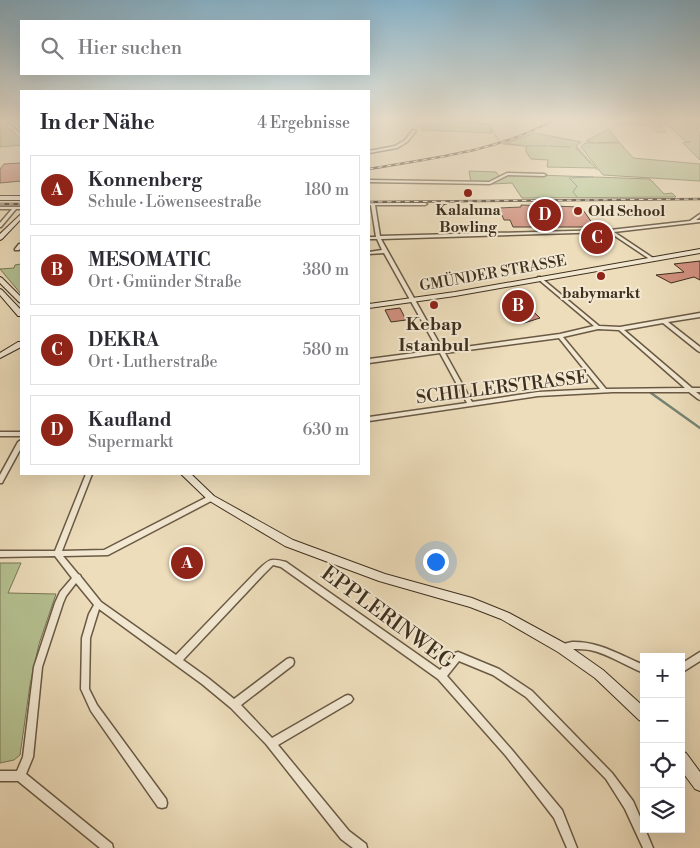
<!DOCTYPE html>
<html lang="de">
<meta charset="utf-8">
<style>
body{margin:0;font-family:"Libre Bodoni",serif;background:#f2f2f3;color:#2b2b33}
.controls{position:absolute;right:15px;bottom:15px;display:grid;overflow:hidden;border-radius:0px;box-shadow:0 5px 20px #0002}
.controls button{width:45px;height:45px;display:grid;place-items:center;padding:0;border:0;border-bottom:1px solid #e1e1e2;background:#fff;color:#2b2b33;font:25px sans-serif}
.you{position:absolute;left:435px;top:561px;width:18px;height:18px;margin:-12px;border:4px solid #fff;border-radius:50%;background:#1a73e8;box-shadow:0 0 0 8px #1a73e833}
.badge{display:grid;place-items:center;width:32px;height:32px;border-radius:50%;background:#8f2418;color:#fff;font-size:16px;font-weight:700}
.pin{position:absolute;translate:-50% -50%;border:2px solid #fff;box-shadow:0 1px 5px #0006}
.list{margin:0;padding:0;list-style:none}
h2{display:flex;justify-content:space-between;align-items:center;height:65px;margin:0;padding:0 20px;font-size:21px}
h2 small{font-size:16px;font-weight:400;color:#7c7c81}
.list li{display:grid;grid-template-columns:32px 1fr auto;gap:15px;align-items:center;box-sizing:border-box;height:70px;margin:0 10px 10px;padding:0 10px;border:1px solid #e1e1e2;border-radius:0px}
.list b{display:block;font-size:19px;white-space:nowrap}
.list p{margin:0;font-size:16px;white-space:nowrap;color:#7c7c81}
.list em{font-size:16px;font-style:normal;color:#7c7c81}
.icon{flex:none;width:28px;height:28px;fill:none;stroke:currentColor;stroke-width:2;stroke-linecap:round;stroke-linejoin:round}
.map{position:relative;flex:none;width:700px;height:848px;overflow:hidden}
.search{position:absolute;background:#fff;box-shadow:0 5px 20px #0002;left:20px;top:20px;width:350px;height:55px;display:flex;align-items:center;gap:12px;box-sizing:border-box;padding:0 18px;border-radius:0px;color:#7c7c81;font-size:19px}
.panel{position:absolute;background:#fff;box-shadow:0 5px 20px #0002;left:20px;top:90px;width:350px;height:385px;border-radius:0px}
.map>svg:first-child{display:block}
</style>
<div class="map">
<svg width="700" height="848" viewBox="0 0 700 848">
<rect width="100%" height="100%" fill="#edddbb"/>
<filter id="stains"><feTurbulence type="fractalNoise" baseFrequency=".004" numOctaves="4"/><feColorMatrix values="0 0 0 0 .2 0 0 0 0 .09 0 0 0 0 .02 0 0 0 .5 -.17"/></filter>
<radialGradient id="worn" r=".72"><stop offset=".6" stop-color="#630" stop-opacity="0"/><stop offset="1" stop-color="#630" stop-opacity=".3"/></radialGradient>
<g fill="#b6c292" stroke="#7a7858">
<path d="M0,121L21,139V145L0,147Z"/>
<path d="M426,121L486,124L490,125L492,133L421,130Z"/>
<path d="M657,121H700V128H696L700,132V160L683,143L690,142H686L668,125H659L666,132H657L650,125H614L618,123Z"/>
<path d="M608,129L619,142L596,143H620L633,158L700,164V181L603,175L581,147L585,143H595L586,141Z"/>
<path d="M535,133L581,142L576,146L596,168L547,167L548,160L531,159L526,152V146L503,144Z"/>
<path d="M469,171L496,172L500,177L489,182H471Z"/>
<path d="M509,174L650,179L664,194L672,193L676,197L522,198L512,183L492,184Z"/>
<path d="M21,264V294L0,269L14,268L15,265Z"/>
<path d="M0,563H21L8,593L56,594L39,644L30,685L20,755L14,760L0,763Z"/>
</g>
<g fill="none" stroke-linecap="round" stroke-linejoin="round">
<g stroke="#758474" stroke-width="1">
<path d="M454,121L489,124L499,141"/>
<path d="M418,128L423,121"/>
<path d="M505,143L524,146"/>
<path d="M526,146H547"/>
<path d="M549,146L570,147"/>
<path d="M576,148L590,163"/>
<path d="M595,167L597,170"/>
<path d="M577,197L573,192L577,186L569,178L593,177"/>
</g>
<path stroke="#758474" stroke-width="2.5" d="M651,393L700,428"/>
</g>
<g fill="#d19180" stroke="#3e2f1e">
<path d="M21,163V181L0,183V169L4,164Z"/>
<path d="M521,205L581,207L595,227H513L510,220H504L499,208L521,207Z"/>
<path d="M700,261V280L694,277L671,283L656,275L684,272L674,264Z"/>
<path d="M516,295L540,318L524,323L508,312L513,311L503,297Z"/>
<path d="M400,308L406,320L391,322L385,310Z"/>
</g>
<g fill="none" stroke-linecap="round" stroke-linejoin="round">
<defs>
<g id="street">
<path d="M413,130L416,131L407,142L397,148L369,153V151L395,146L405,140Z"/>
<path d="M507,173L544,174L546,175L544,176L508,175L490,184L369,182V180L489,182Z"/>
<path d="M369,203H425L427,204L425,205H375L380,236L610,230L690,221L700,214V217L696,220H700V222L614,232L653,258V260H651L609,232L381,239L443,350L560,334L594,326L538,279V277H540L599,326L620,327L700,313V317L668,322L700,347V352L698,351L663,323L624,330L692,388H700V392H696L700,395V400L698,399L689,392H613L538,396L369,421V417L467,403L440,353L369,363V359L438,350L384,253L369,254V252L382,250L377,239H369V237H376L371,205H369ZM598,329L619,330L685,388L606,389L563,337ZM559,338L600,389L538,392L472,402L445,353Z"/>
<path d="M0,207H21V209H16L1,227H0V223L12,209H0Z"/>
<path d="M19,244H21V247L19,250H15V249Z"/>
<rect x="0" y="432" width="21" height="4"/>
<path d="M21,440V448L3,481L2,483H0V475L18,442Z"/>
<path d="M86,474H92L62,551L104,550L209,496H213L215,498L213,500L108,555L63,556L78,574L80,575L81,577L101,602L176,655L258,570C270,559 270,558 286,562L440,670L455,653L458,652L499,669L532,691L612,773L633,801L644,826V829H645L653,848H643L625,809L606,779L526,697L493,675L459,661L447,676L512,750L562,810L577,848H567L554,818L506,756L438,679L281,567L273,565L264,574L183,660L208,678L234,699L287,659L290,658L293,659L294,662L293,665L241,705L272,738L345,696L348,695L351,696L353,699L351,702L278,745L349,831L366,844L367,848H353L341,839L266,744L231,708L202,684L99,609L90,638L89,689L97,705L166,799L167,803L166,807L162,808L158,807L91,711L81,689L82,638L89,614L94,605L76,583L66,596L63,603L42,667L33,757L26,774L112,844L113,848H100L18,781H0V771H17L23,757L34,667L55,603L60,592L72,578L55,556L0,557V551H55Z"/>
<path d="M572,642C598,641 620,655 644,665V673C626,666 609,654 590,650C584,649 579,649 574,649C569,649 564,652 559,651L558,648L559,645Z"/>
<path d="M700,652V661L681,673V664Z"/>
</g>
<g id="secondary">
<path d="M7,121H12L21,129V132Z"/>
<rect x="0" y="196" width="21" height="4"/>
<path d="M21,214V219L2,239L0,240V234Z"/>
<path d="M700,249V253L455,296L369,308V304L455,292Z"/>
<path d="M0,277L2,278L21,297V303L19,302L0,283Z"/>
<path d="M0,289L2,290L21,310V316H18L0,295Z"/>
<path d="M18,342H21V347L0,358V353Z"/>
<path d="M181,474H191L214,496L293,540L385,574L472,598L509,613L566,644L603,670L644,707V722L639,720L595,678L558,652L501,619L470,607L379,581L285,546L208,500Z"/>
<path d="M681,751L686,753L700,772V791L695,789L681,770Z"/>
</g>
</defs>
<use href="#street" stroke="#6a5a45" stroke-width="3"/>
<use href="#secondary" stroke="#3e2f1e" stroke-width="2"/>
<use href="#street" fill="#f3e9d3" fill-rule="evenodd"/>
<use href="#secondary" fill="#f3e9d3" fill-rule="evenodd"/>
<defs>
<g id="rail">
<path d="M369,169C432,158 495,152 552,121"/>
<path d="M369,202L700,199"/>
<path d="M0,204H21"/>
</g>
</defs>
<use href="#rail" stroke="#3e2f1e" stroke-width="2.5"/>
<use href="#rail" stroke="#f3e9d3" stroke-width="1" stroke-dasharray="4.5" stroke-linecap="butt"/>
</g>
<linearGradient id="sky" x2="0" y2="1"><stop stop-color="#88b7d1"/><stop offset="0.5" stop-color="#f7f0e0"/><stop offset="1" stop-color="#f7f0e0" stop-opacity="0"/></linearGradient>
<rect width="700" height="240" fill="url(#sky)"/>
<g fill="#8f2418" stroke="#f3e9d3" stroke-width="2">
<circle cx="468" cy="193" r="5"/>
<circle cx="578" cy="211" r="5"/>
<circle cx="601" cy="276" r="5"/>
<circle cx="434" cy="305" r="5"/>
</g>
<g text-anchor="middle" stroke-width="4" stroke-linejoin="round" paint-order="stroke">
<g font-size="15" font-weight="bold" fill="#3e2f1e" stroke="#f3e9d3">
<text x="468" y="215">Kalaluna<tspan x="468" dy="17">Bowling</tspan></text>
<text x="588" y="216" text-anchor="start">Old School</text>
<text x="601" y="298">babymarkt</text>
</g>
<g font-size="15" fill="#3e2f1e" stroke="#f3e9d3">
<text transform="translate(493 273) rotate(-10)" y="5">GMÜNDER STRASSE</text>
</g>
<g font-size="18" font-weight="bold" fill="#3e2f1e" stroke="#f3e9d3">
<text x="434" y="330">Kebap<tspan x="434" dy="21">Istanbul</tspan></text>
</g>
<g font-size="18" fill="#3e2f1e" stroke="#f3e9d3">
<text transform="translate(502 387) rotate(-7)" y="6">SCHILLERSTRASSE</text>
</g>
<g font-size="21" fill="#3e2f1e" stroke="#f3e9d3">
<text transform="translate(388 617) rotate(36)" y="7">EPPLERINWEG</text>
</g>
</g>
<rect width="100%" height="100%" filter="url(#stains)"/>
<rect width="100%" height="100%" fill="url(#worn)"/>
</svg>
<div class="controls">
<button>+</button>
<button>−</button>
<button><svg class="icon" aria-label="locate" viewBox="0 0 24 24"><circle cx="12" cy="12" r="6"/><path d="M12 2v4M12 18v4M2 12h4M18 12h4"/></svg></button>
<button><svg class="icon" aria-label="layers" viewBox="0 0 24 24"><path d="M12 4l9 5-9 5-9-5zM3 14l9 5 9-5"/></svg></button>
</div>
<div class="you"></div>
<div class="pin badge" style="left:187px;top:563px">A</div>
<div class="pin badge" style="left:518px;top:306px">B</div>
<div class="pin badge" style="left:597px;top:238px">C</div>
<div class="pin badge" style="left:545px;top:215px">D</div>
<div class="search"><svg class="icon" aria-label="search" viewBox="0 0 24 24"><circle cx="10" cy="10" r="6"/><path d="M15 15l6 6"/></svg>Hier suchen</div>
<section class="panel">
<h2>In der Nähe<small>4 Ergebnisse</small></h2>
<ul class="list">
<li><span class="badge">A</span><div><b>Konnenberg</b><p>Schule · Löwenseestraße</p></div><em>180 m</em></li>
<li><span class="badge">B</span><div><b>MESOMATIC</b><p>Ort · Gmünder Straße</p></div><em>380 m</em></li>
<li><span class="badge">C</span><div><b>DEKRA</b><p>Ort · Lutherstraße</p></div><em>580 m</em></li>
<li><span class="badge">D</span><div><b>Kaufland</b><p>Supermarkt</p></div><em>630 m</em></li>
</ul>
</section>
</div>
